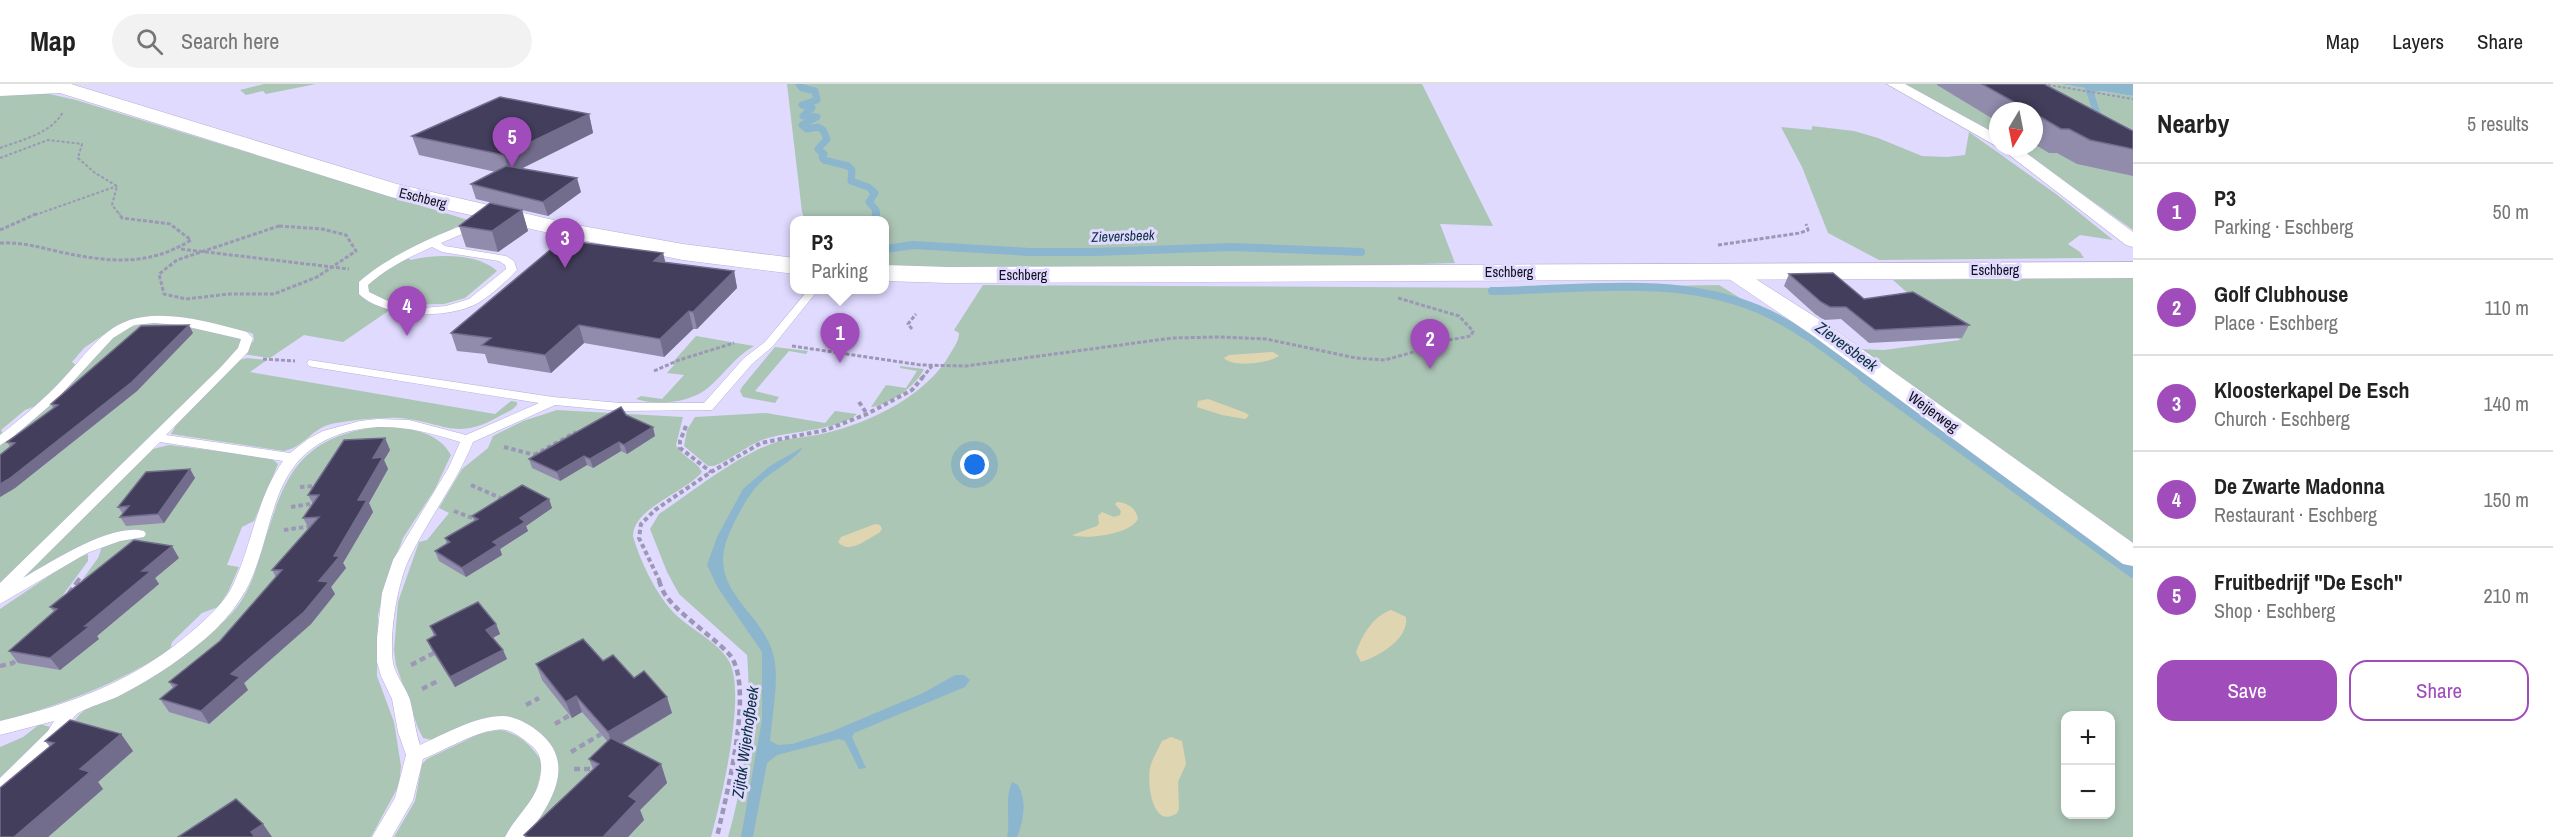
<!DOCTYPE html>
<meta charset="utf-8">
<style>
body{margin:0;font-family:"Archivo Narrow",sans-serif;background:#f2f2f2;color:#222}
.controls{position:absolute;right:18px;bottom:18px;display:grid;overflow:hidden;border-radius:12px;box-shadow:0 3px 9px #0003}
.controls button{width:54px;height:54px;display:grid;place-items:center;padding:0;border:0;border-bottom:2px solid #e0e0e0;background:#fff;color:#222;font:30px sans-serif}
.compass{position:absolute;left:1989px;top:18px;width:54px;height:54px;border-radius:50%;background:#fff;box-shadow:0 3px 9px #0003;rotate:190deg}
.you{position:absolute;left:975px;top:381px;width:21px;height:21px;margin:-15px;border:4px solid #fff;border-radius:50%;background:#1a73e8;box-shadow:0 0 0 9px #1a73e833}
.badge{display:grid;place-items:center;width:39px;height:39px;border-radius:50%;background:#a04dbb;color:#fff;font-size:20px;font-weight:700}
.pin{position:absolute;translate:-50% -50px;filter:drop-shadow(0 2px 3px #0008)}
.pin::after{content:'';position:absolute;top:32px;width:21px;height:18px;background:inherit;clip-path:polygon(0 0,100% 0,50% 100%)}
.popup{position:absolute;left:790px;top:132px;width:99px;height:78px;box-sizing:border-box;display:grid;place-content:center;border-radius:12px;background:#fff;filter:drop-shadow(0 2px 4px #0005);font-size:20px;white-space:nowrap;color:#767676}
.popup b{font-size:22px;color:#222}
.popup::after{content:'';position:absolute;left:50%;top:100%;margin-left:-12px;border:12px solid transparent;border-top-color:#fff}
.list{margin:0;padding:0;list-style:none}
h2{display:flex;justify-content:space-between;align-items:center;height:78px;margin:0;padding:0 24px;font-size:26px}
h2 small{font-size:20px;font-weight:400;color:#767676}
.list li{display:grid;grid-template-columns:39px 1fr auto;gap:18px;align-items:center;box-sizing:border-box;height:96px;padding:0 24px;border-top:2px solid #e0e0e0}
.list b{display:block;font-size:22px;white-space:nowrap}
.list p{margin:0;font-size:20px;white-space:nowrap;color:#767676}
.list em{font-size:20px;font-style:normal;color:#767676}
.actions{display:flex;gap:12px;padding:18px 24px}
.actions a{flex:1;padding:14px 0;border:2px solid #a04dbb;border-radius:18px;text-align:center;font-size:21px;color:#a04dbb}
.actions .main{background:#a04dbb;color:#fff}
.icon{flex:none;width:33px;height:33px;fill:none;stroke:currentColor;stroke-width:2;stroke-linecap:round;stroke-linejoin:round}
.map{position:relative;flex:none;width:2133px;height:753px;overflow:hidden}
header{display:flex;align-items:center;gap:36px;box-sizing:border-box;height:84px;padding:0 30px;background:#fff;border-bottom:2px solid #e0e0e0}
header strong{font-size:28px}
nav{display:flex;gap:33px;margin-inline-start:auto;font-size:21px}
.search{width:420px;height:54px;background:#f2f2f2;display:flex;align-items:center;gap:15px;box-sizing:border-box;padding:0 21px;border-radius:33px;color:#767676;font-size:22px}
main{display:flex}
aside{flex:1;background:#fff}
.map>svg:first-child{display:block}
</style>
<header>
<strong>Map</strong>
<div class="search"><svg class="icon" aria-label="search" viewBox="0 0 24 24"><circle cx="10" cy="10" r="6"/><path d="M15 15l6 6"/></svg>Search here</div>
<nav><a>Map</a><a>Layers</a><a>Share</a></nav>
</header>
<main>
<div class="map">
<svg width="2133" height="753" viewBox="0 0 2133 753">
<rect width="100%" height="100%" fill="#dfdafe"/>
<g fill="#acc6b6" fill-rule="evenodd">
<path d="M264,0H316L266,10L263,7L246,11L240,6Z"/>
<path d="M787,0H1422L1493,142L1440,140L1455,179L1386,181L1006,184L885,182V136H805L802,128Z"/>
<path d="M1900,0H2060L2133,12V146L2016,63H2034V27H1998V53Z"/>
<path d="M45,9L76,16L468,136L433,156L401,170L411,176C437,170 477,169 497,187L465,214L444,220L397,221L343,258L304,251L270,274L243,270L254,256L253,250L248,248L186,237L118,241L84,264L72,278L76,281L38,321L25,326L1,346L3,350L0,352V11Z"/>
<path d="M1812,42L1854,47L1878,54L1922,72L1947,73L1965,71L1969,48L2056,110L2113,156L2080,151L2068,160L2080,168L2084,174L1879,176L1828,149L1802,83L1781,43L1812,46Z"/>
<path d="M2133,193V753H728C745,695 752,631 747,571L679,510L667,488L650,445L659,430C692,408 734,374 771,360C788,353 808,354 826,349C871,338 926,312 950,270C954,263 959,257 959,249L954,246L983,201L1537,204L1719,201L1758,225L1856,265L1884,266L1960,256L1893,196ZM2066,632H2110V730H2066Z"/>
<path d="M145,239H161L232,251L242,255L243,258L231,274L0,499V362L21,346L108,256L121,246Z"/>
<path d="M696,252L754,262C734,274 726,288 709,303C691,319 658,322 636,315L641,312L662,315L684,291L667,289L674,281L673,278Z"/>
<path d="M775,263L808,267L806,270L789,267L755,307L779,313L775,319L743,313L740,307L742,303Z"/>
<path d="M247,274L267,276L250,288L495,330L511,317L517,318V321C512,327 505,329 498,333C455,357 444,338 400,334C379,333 357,336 336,339C313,342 305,363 284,367L171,350L176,341L239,276Z"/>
<path d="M900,282L924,285C916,302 890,321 871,323L886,301L906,304L917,287L900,284Z"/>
<path d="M557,326L683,333L676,361C682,373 697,377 702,388C686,408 633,424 633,452C640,477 656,510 674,529C690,545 717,557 729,577C747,609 721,717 711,753H524C545,721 579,687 542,653C534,645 524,635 512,634C500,633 447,652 432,656L423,654L418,644L396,581L394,566L398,518L418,461L419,458L427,456L449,429L439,424L462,385L488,364L493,352L523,337Z"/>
<path d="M835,327L857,330C842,345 789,348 768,354C748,360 733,375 714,382H708L684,362L687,346L695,333L766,329L825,339Z"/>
<path d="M376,343C403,343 437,345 451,371L435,405L403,454L384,505L378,531L377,592L394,638L401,682L399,701L371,753H0L65,648L80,630C128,593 190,574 232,529C247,512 254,493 260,472C283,400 292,355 376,343Z"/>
<path d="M169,361L271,374L278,380L254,437L242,443L227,481L239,483L228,508L218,523L202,529L172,558L170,566C115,601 63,620 0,638V525L74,475L88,470V477L52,526L61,525L98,474L103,460L99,456L90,457L20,501L21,494L141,374L153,365Z"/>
<path d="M40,640L50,643L47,651L0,699V663L23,653Z"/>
<path d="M500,646C519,649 532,662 542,678C538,713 528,726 506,753H394L415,717L422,680L427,675L481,649Z"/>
</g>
<g fill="#dfd6b1">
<path d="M1273,268L1279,272C1269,279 1233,284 1224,274L1229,271Z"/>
<path d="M1208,315L1246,329L1249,332L1245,335L1222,331L1197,323L1198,317Z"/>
<path d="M1117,418C1128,419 1136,424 1138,435C1131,450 1086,456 1072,451L1097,442L1099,439L1098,432L1102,428L1114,433L1120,431L1121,427L1115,420Z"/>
<path d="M875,440L880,441L882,445L879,449C867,455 849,471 838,458L841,453Z"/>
<path d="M1391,526L1406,533C1409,555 1379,572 1361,578L1356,568C1363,550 1372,533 1391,526Z"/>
<path d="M1171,653L1182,657L1186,680L1178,698L1179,725L1177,729C1152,746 1147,699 1150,684C1152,675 1158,666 1162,657Z"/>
</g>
<g fill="#8cb5ce">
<path d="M2060,0H2133V12Z"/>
<path d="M803,363C798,373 771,388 761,398C748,410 737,432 730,448C702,509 768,526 775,579C778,604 772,632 770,657L778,661L792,660L833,647L923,609L955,591H964L970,596L965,603L854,649L852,653L866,684L859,685L845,657L839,655L777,671L767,679L753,753H741L762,636V568L718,504L707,481L717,453L743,405L770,382Z"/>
<path d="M1012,698L1018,701C1027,717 1024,736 1017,753H1007C1011,735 1004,715 1012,698Z"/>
</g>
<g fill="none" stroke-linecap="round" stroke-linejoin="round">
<g stroke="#8cb5ce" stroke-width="7">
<path d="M799,0L802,4L815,7L817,16L802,21L812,24L803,32L817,33L802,41L807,45L818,43L823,46L827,55L818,65L824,70L822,73L824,76L848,82L852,86L851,97L868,103L875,109L869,118L876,126V131"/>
<path d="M2100,39L2089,5L2120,0"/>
</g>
<g stroke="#8cb5ce" stroke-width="8">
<path d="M876,129V136"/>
<path d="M886,165L913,161L1030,168H1095L1231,163L1361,168"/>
<path d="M1492,207C1578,206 1676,190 1758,225C1798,242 1831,269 1865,294"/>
</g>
<path stroke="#8cb5ce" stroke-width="10" d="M1863,293L2133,489"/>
<defs>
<g id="service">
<path d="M477,137L481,138V142L441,159L445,162L506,172L514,177L517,186C507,197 491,211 478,219C448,236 384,234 359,210V198C388,172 440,148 477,137ZM432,163L442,168L499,177L505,181L506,185L469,215L446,222L422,224L396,221L369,208L368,201C387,184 409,173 432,163Z"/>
<path d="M808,206H818L773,262L752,280L712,326L620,327L555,321L473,358C456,400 428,435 409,475C397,501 389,550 393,579C396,593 406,603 410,616C414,631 415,646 420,661C445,650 475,632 503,632C515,632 531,641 540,649C578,681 549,722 526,753H505C514,735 531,721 538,702C542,689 544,673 533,663C526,657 516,648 506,646C484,642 444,667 423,675L413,716L392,753H372L395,714L406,671L398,648L392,615L381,592L377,578V554L382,509L393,476L449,383L460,358C420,345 381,336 340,350C266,376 277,447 246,506C238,520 228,533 216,545C187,572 154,594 119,612C109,617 85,624 77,630C70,635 66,649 61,656C45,676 24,694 7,711L0,714V694L48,647L54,637L0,651V637C77,618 135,597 196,544C209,532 224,519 232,503C252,462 256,415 283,377L160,358L23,494C51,478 112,438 144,447L146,450L144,453L120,457L87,469L0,520V499L220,284L238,264L241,255L180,241L154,239L134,241L113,254L55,317L13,353L0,361V351C22,334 43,316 62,296C87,270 105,238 143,233C177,228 215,240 247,248L253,254L248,268L166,351L290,369L308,355L323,347L360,337L377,335L409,336L466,351L539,319L313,283L309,282L307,279L309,276L553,313L620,319H704L744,274L765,258Z"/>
</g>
<g id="minor">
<path d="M1887,0H1905L1998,51V63Z"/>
<path d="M1999,63H2018L2133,148V163L2126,161Z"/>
<path d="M1730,181L1737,183L1828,241L2133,459V482L2123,480L1812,251L1723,191L1720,187L1723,183Z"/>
</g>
<g id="tertiary">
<path d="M0,0H71L397,100L571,140L683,160L795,174V190L683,176L571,154L391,113L60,9L0,12Z"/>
<path d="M2133,178V194L948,199L885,197V181L948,183Z"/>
</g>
</defs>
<use href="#service" stroke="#b5b0d2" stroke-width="1"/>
<use href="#minor" stroke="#b5b0d2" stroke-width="1"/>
<use href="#tertiary" stroke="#b5b0d2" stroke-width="1"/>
<g stroke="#9b97b4" stroke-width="2" stroke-dasharray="3 2" stroke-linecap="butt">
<path d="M2043,0L2133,15"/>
<path d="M0,64C21,56 51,50 63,28"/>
<path d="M0,74L48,56L82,60L78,74L95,89L117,102L112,121L120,131"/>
<path d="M35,131L117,102"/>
</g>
<g stroke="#9b97b4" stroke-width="3" stroke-dasharray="4 2" stroke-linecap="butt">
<path d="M279,142L322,145L346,151L356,167L317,193L274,210H229L186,215L164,210L159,190L177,176Z"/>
<path d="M0,146L38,129"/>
<path d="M0,159C21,158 39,163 60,168C108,178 148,183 191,156L170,140L122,134L119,129"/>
<path d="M1718,161L1800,149L1808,146L1806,140"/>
<path d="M181,165L349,185"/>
<path d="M912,245L908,240L916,230"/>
<path d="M792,262L921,281L966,282L1172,254L1218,253L1266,255L1356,274L1385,276L1417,267L1427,260L1471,252L1473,247L1459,232L1398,214"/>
<path d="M263,275L295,277"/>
<path d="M654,287L679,276L734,259"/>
<path d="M922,294L932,282"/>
</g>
<g stroke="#9b97b4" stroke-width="4" stroke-dasharray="4.5 3" stroke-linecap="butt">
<path d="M859,318L867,330"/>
<path d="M686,342L680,357V364L711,388"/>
<path d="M504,363L535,371"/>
<path d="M534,371L576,348"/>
<path d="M471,401L503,415"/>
<path d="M300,403L319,402"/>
<path d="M291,423L316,419"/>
<path d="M454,427L475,435"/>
<path d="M284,446L312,442"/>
<path d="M77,498L80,494"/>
<path d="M660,498L639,454L641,440L655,426L711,388L761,359L826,346L867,330L912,306L923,293"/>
</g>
<g stroke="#9b97b4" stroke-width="4.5" stroke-dasharray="6 4" stroke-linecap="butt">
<path d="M659,497C661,502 663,509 667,513C679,530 712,552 728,569C757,598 725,716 717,753"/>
<path d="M69,509L78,497"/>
<path d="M411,581L434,569"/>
<path d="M0,582L13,579L17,574"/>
<path d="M422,605L438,597"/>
<path d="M526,621L539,614"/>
<path d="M555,640L570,631"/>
<path d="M571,668L601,650"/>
<path d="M574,685H596"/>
</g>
<use href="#service" fill="#fff" fill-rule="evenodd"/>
<use href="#minor" fill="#fff" fill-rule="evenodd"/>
<use href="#tertiary" fill="#fff" fill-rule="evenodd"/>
</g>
<g fill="#918cac">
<path d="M1937,0H2044L2133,47V92L2077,80L2057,69H2049L2034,60V27H1998V38L1937,1Z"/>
<path d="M589,30L593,49L521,85L581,108L548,132L522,126L528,147L498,168L466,163L459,142L509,123L476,115L471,100L496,88L419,71L412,52Z"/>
<path d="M663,169L665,178L734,187L737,204L697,245H693L664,273L584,259L551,289L488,279L485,270L457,267L451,249Z"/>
<path d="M1789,190L1864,215L1969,241L1962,254L1869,259L1841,235L1824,236L1815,230L1784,202Z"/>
<path d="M193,249L137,307L15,404L0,413V371L10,363L7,358L53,324L51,320Z"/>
<path d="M626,331L655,352L627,370L621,367L593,384L587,381L560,397L532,384L529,375Z"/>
<path d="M385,354L390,366L384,376L388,385L369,419L373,428L343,479L346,484L331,503L335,510L311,540L244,599L248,606L209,640L169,628L160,615L173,604L169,598L220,557L276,493L272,486L309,444L303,434L313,420L308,411Z"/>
<path d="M190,385L195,394L164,439L126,442L120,433L123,430L118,423Z"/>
<path d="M549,415L552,424L526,442L528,447L500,465L502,471L466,493L439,477L435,467L447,460L445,454L474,437L472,432Z"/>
<path d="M179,474L155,494L159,500L97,552L99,555L60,586L18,579L9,567L54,528L50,523Z"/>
<path d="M496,540L500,550L493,554L507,575L455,603L431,565L427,556L434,552L430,542Z"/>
<path d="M603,577L634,594L672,629L622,660L661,680L667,699L640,726L644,736L628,753H525L524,751L593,685L589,675L608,658L582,628L572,634L542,596L536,580Z"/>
<path d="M121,650L133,667L98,698L103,705L48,753H0L50,663L45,657Z"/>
</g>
<g fill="#726d8c">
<path d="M589,30L593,49L510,90L504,71Z"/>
<path d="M577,94L581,108L548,132L543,118Z"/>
<path d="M522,126L528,147L498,168L492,147Z"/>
<path d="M663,169L667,185L654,177Z"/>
<path d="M734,187L737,204L697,245L693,228Z"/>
<path d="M689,227L693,245L664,273L660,255Z"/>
<path d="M189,241L193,249L137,307L15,404L0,413V400Z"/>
<path d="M579,241L584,259L551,289L545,271Z"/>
<path d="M653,343L655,352L627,370L624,361Z"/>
<path d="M385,354L390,366L384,376L388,385L369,419L373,428L343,479L346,484L331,503L335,510L311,540L244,599L248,606L209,640L201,627L231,590L319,497L334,472L358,416L373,374Z"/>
<path d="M619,358L621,367L593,384L590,375Z"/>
<path d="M584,372L587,381L560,397L557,388Z"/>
<path d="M190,385L195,394L164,439L158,430Z"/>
<path d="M549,415L552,424L526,442L528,447L500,465L502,471L466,493L462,484L520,434Z"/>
<path d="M172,462L179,474L155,494L159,500L97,552L99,555L60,586L50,574L85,542L142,487Z"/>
<path d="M496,540L500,550L490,555L486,546Z"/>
<path d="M503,566L507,575L455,603L450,593Z"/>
<path d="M576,612L582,628L572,634L566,618Z"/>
<path d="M667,613L672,629L613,664L608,648Z"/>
<path d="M121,650L133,667L98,698L103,705L48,753H14L80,685Z"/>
<path d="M661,680L667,699L640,726L644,736L628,753H603L629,712Z"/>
<path d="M263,740L272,753H254L251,748Z"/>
</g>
<g fill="#433e5b" stroke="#726d8c" stroke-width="1.5">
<path d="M1982,0H2044L2133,47V65L2090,56L2069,45H2061L2034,29V27H2030Z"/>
<path d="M500,13L589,30L504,71L412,52Z"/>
<path d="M506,82L577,94L543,118L471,100Z"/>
<path d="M490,119L522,126L492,147L459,142Z"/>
<path d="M562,156L663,169L654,177L734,187L693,228L689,227L660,255L579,241L545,271L482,261L491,254L451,249Z"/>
<path d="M1833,189L1864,215L1913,208L1969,241L1875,246L1846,223H1830L1821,218L1789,190Z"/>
<path d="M189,241L132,298L9,395L0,400V371L15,359L7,358L58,321L51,320L141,242Z"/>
<path d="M621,323L626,331L653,343L624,361L619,358L590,375L584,372L557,388L529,375Z"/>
<path d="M385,354L373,374L383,373L358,416H367L334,472H340L319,497L329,498L304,528L231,590L240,593L201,627L160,615L177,601L169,598L220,557L282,486H272L319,433L303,434L319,411H308L344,356Z"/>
<path d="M190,385L158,430L120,433L129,422L118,423L146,388Z"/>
<path d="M522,401L549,415L520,434L525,438L493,458L498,461L462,484L435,467L450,458L445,454L478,435L472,432Z"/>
<path d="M134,456L172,462L142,487H151L85,542H90L50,574L9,567L57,525L50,523Z"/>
<path d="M478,518L496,540L486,546L503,566L450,593L427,556L436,551L430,542Z"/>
<path d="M583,555L603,577L613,571L634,594L644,587L667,613L608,648L576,612L566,618L536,580Z"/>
<path d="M70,636L121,650L80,685L90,688L14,753H0V704L54,659L45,657Z"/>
<path d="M611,654L661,680L629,712L637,717L603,753H528L524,751L599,680L589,675Z"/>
<path d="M236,715L263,740L251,748L255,753H178Z"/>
</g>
<g text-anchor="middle" stroke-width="6" stroke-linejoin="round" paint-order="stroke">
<g font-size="14" fill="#12101c" stroke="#dfdafe">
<text transform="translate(423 114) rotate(14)" y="5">Eschberg</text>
<text x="1995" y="191">Eschberg</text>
<text x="1509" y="193">Eschberg</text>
<text x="1023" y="196">Eschberg</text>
</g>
<g font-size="14" font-style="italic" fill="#0b2e41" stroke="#dfdafe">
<text transform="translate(1123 152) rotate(-2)" y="5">Zieversbeek</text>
</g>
<g font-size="15" fill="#12101c" stroke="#dfdafe">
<text transform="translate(1933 328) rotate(36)" y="5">Weijerweg</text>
</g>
<g font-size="16" font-style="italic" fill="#0b2e41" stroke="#dfdafe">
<text transform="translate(1847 262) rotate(36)" y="6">Zieversbeek</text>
<text transform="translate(745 658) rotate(-82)" y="6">Zijtak Wijerhofbeek</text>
</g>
</g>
</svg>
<div class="controls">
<button>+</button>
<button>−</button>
</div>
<svg class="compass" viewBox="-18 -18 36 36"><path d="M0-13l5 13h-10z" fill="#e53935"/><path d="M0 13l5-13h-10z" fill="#767676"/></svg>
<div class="you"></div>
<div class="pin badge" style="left:840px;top:279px">1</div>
<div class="popup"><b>P3</b>Parking</div>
<div class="pin badge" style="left:1430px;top:285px">2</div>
<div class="pin badge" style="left:565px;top:184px">3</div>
<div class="pin badge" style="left:407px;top:252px">4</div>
<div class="pin badge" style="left:512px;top:83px">5</div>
</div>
<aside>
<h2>Nearby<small>5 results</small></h2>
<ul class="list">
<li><span class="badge">1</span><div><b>P3</b><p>Parking · Eschberg</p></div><em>50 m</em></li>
<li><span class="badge">2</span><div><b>Golf Clubhouse</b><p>Place · Eschberg</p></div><em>110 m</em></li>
<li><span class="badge">3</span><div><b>Kloosterkapel De Esch</b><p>Church · Eschberg</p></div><em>140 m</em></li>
<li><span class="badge">4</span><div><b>De Zwarte Madonna</b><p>Restaurant · Eschberg</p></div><em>150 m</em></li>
<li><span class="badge">5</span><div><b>Fruitbedrijf &quot;De Esch&quot;</b><p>Shop · Eschberg</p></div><em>210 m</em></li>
</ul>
<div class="actions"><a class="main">Save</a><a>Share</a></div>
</aside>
</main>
